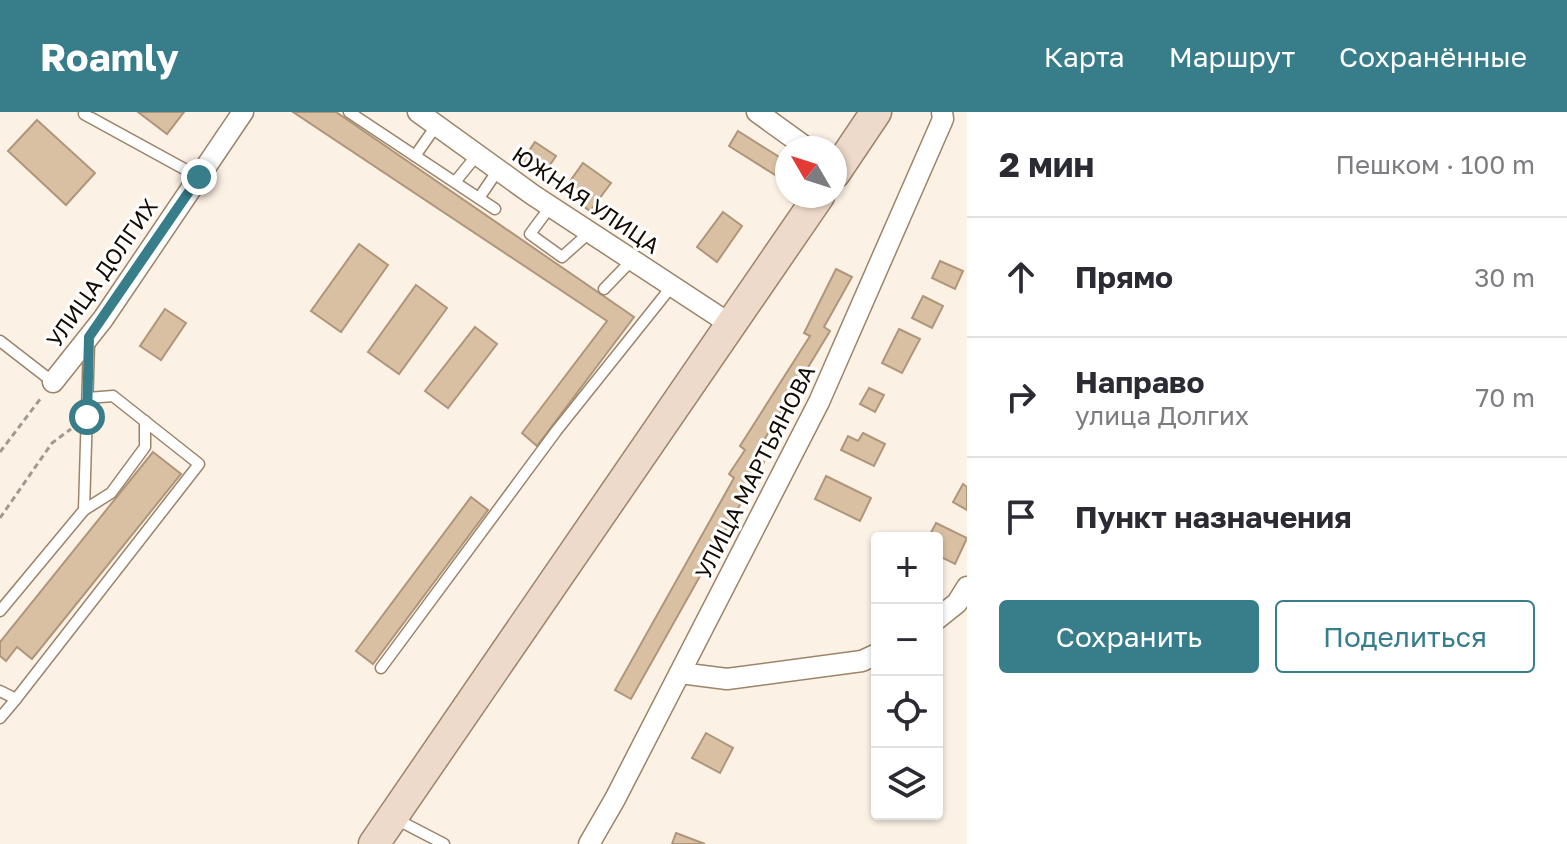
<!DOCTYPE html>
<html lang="ru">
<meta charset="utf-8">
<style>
body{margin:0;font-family:"Golos Text",sans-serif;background:#f7f7f7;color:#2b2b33}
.controls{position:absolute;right:24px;bottom:24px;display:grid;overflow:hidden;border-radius:8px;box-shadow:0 2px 6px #0004}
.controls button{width:72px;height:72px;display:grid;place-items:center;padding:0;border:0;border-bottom:2px solid #e1e1e2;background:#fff;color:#2b2b33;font:40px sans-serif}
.compass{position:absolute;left:775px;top:24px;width:72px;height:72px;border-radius:50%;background:#fff;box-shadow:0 2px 6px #0004;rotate:309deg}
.stop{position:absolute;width:24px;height:24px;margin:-18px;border:6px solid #377d8a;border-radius:50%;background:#fff}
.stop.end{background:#377d8a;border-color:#fff;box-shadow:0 2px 8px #0008}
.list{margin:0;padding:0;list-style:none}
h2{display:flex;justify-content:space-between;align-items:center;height:104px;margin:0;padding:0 32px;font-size:34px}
h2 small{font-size:26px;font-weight:400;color:#7c7c81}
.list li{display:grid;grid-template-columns:52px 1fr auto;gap:24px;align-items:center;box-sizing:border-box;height:120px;padding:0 32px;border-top:2px solid #e1e1e2}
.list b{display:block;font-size:30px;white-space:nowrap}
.list p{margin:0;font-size:26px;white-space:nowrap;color:#7c7c81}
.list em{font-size:26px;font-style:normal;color:#7c7c81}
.actions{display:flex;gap:16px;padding:24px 32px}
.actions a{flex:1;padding:18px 0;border:2px solid #377d8a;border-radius:8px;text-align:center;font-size:28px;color:#377d8a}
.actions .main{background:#377d8a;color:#fff}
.icon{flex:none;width:44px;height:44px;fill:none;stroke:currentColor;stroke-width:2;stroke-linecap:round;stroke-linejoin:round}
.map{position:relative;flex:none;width:967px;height:732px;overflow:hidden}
header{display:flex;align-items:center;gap:48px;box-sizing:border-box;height:112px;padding:0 40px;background:#377d8a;color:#fff}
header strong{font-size:38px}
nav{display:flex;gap:44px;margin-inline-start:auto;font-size:28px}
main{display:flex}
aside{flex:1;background:#fff}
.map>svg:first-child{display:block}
</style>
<header>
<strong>Roamly</strong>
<nav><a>Карта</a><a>Маршрут</a><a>Сохранённые</a></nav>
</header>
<main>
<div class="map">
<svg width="967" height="732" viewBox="0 0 967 732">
<rect width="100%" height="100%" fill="#fcf1e5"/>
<g fill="#dac0a3" stroke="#af967a" stroke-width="2">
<path d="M138,0H184L167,22Z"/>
<path d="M293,0H336L634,205L537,334L522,321L607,209Z"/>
<path d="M37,8L95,61L66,93L8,39Z"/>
<path d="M738,19L787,50L780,66L729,34Z"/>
<path d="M535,30L556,44L543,63L522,49Z"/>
<path d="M583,51L611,71L590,99L563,79Z"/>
<path d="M723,100L742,114L717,150L697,135Z"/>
<path d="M359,132L388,153L341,220L311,199Z"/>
<path d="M940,149L963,159L955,177L932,166Z"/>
<path d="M836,157L852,165L824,215L830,219L755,343L764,350L631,587L615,578L734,366L729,362L745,338L740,334L810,224L804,221Z"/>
<path d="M416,173L447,196L399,262L368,240Z"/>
<path d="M923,184L943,194L932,216L912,206Z"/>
<path d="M165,197L186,211L161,248L140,234Z"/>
<path d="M475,215L497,232L448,296L425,279Z"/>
<path d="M899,217L920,227L902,261L882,251Z"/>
<path d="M869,276L884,283L875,300L860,292Z"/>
<path d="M863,321L885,332L874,354L841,338L848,324L858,329Z"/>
<path d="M153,340L181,362L32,547L17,535L6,549L0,544V530Z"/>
<path d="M826,364L871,386L860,409L815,387Z"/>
<path d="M963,372L967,375V398L953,390Z"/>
<path d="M471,385L488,398L373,552L356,539Z"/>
<path d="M936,411L967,426L955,452L937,443V426H928Z"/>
<path d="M706,621L733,636L720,661L692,646Z"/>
<path d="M676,721L705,732H672Z"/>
</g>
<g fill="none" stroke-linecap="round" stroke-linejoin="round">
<defs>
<g id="service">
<path d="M86,0L84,2L199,65"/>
<path d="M349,0L495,97"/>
<path d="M415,44L436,14"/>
<path d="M455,70L477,43"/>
<path d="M479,86L498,58"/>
<path d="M550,95L530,122L562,145L590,120"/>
<path d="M604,177L632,148"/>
<path d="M0,229L53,270"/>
<path d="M84,398L111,381L145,335V309"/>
<path d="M0,499L84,398L89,231"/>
<path d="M381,556L557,318L672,174"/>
<path d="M0,579L16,587L199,352L113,284L88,286"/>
<path d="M0,606L16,587"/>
<path d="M394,706L444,732"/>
</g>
<g id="minor">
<path d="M418,0L533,83L730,212"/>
<path d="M757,0L807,36"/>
<path d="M53,270L103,207L243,0"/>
<path d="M937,507L957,491L967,475"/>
<path d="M680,561L727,567L862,549L877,542"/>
<path d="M589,732L615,687L819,290L943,7L942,0"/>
</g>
<g id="secondary">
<path d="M835,61L876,0"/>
<path d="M374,732L819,84"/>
</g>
</defs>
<use href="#service" stroke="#9c8469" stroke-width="13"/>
<use href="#minor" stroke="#9c8469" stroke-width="23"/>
<use href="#secondary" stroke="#9c8469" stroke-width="33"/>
<g stroke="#a3998e" stroke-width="3" stroke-dasharray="6 4" stroke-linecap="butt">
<path d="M0,340L41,286"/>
<path d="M0,406L52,331L71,317"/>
</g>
<use href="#service" stroke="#fff" stroke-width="10"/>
<use href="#minor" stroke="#fff" stroke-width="20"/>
<use href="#secondary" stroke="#eedaca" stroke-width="30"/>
</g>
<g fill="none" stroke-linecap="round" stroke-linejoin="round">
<path stroke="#377d8a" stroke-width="10" d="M87,305L89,225L199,65"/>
</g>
<g text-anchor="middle" stroke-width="6" stroke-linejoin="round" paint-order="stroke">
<g font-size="22" fill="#140b03" stroke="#fff">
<text transform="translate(586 88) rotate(34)" y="8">ЮЖНАЯ УЛИЦА</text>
<text transform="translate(102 161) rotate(-55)" y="8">УЛИЦА ДОЛГИХ</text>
<text transform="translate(755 360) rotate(-63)" y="8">УЛИЦА МАРТЬЯНОВА</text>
</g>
</g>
</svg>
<div class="controls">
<button>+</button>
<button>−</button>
<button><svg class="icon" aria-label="locate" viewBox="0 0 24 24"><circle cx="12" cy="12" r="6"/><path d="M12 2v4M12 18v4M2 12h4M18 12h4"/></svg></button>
<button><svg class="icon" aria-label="layers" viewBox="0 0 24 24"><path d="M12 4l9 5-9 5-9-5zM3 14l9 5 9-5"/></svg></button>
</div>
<svg class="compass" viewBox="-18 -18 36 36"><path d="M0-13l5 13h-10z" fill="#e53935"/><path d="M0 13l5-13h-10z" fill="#7c7c81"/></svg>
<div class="stop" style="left:87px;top:305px"></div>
<div class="stop end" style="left:199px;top:65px"></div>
</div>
<aside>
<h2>2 мин<small>Пешком · 100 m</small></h2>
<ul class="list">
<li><svg class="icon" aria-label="ahead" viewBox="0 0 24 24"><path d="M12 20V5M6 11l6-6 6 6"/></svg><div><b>Прямо</b></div><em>30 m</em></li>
<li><svg class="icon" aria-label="right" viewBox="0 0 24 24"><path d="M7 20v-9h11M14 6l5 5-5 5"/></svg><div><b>Направо</b><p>улица Долгих</p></div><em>70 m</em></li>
<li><svg class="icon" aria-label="arrive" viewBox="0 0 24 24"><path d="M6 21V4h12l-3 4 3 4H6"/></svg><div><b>Пункт назначения</b></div></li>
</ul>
<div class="actions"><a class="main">Сохранить</a><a>Поделиться</a></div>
</aside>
</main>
